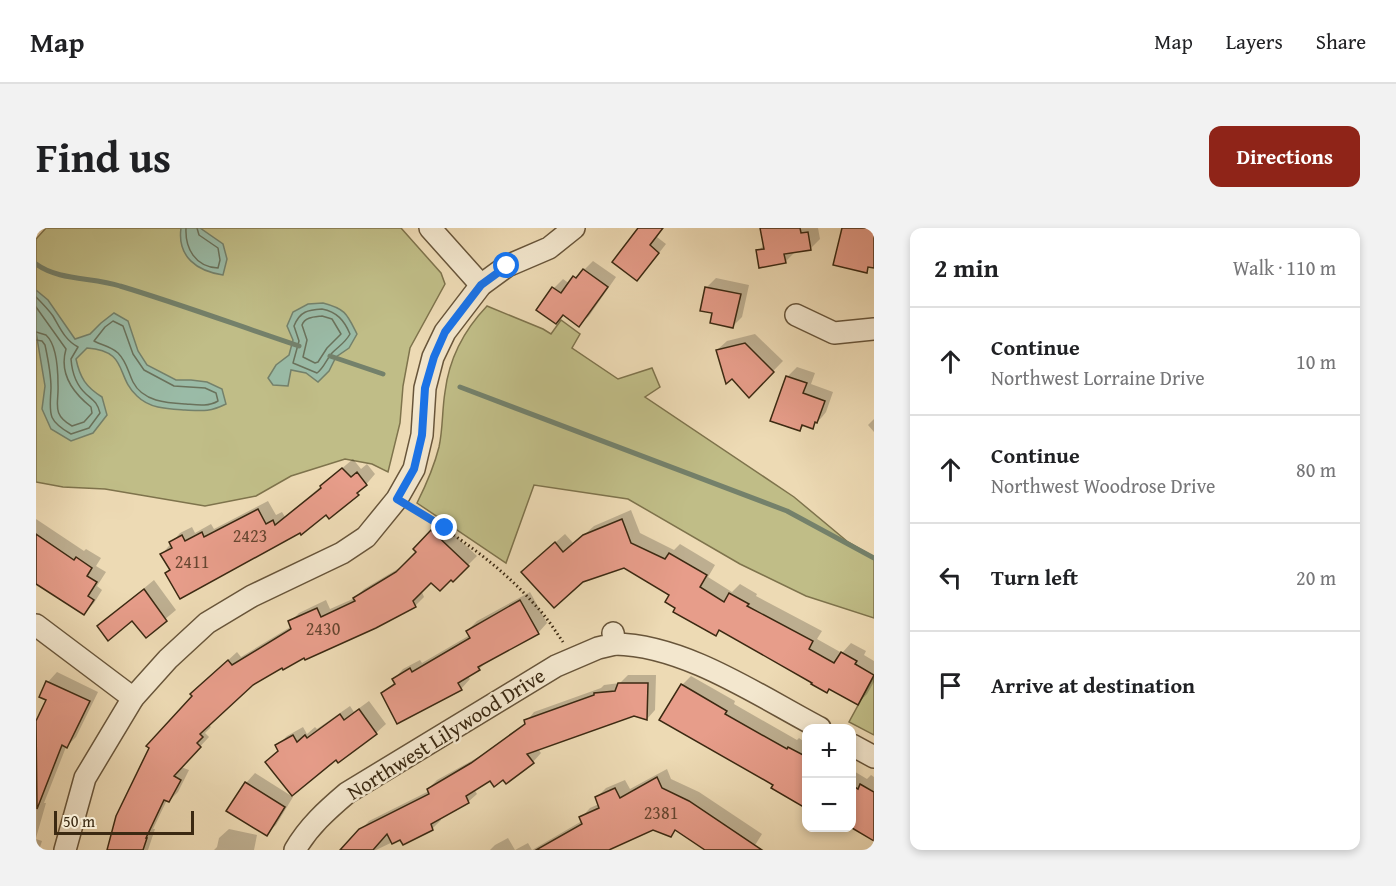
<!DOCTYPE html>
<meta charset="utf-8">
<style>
body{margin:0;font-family:"Gentium Book Plus",serif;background:#f2f2f2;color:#202124}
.controls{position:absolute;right:18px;bottom:18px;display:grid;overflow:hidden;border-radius:12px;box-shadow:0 3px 9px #0003}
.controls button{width:54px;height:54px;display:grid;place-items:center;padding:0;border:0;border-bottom:2px solid #e0e0e0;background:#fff;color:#202124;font:30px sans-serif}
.scale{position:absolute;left:18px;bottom:15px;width:140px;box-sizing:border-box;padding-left:6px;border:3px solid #3b2912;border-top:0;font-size:16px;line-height:21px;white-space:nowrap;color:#3b2912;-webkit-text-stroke:4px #f3e7ce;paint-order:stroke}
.stop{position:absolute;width:18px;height:18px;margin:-14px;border:4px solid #1a73e8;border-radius:50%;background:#fff}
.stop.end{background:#1a73e8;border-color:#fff;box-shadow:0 2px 6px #0008}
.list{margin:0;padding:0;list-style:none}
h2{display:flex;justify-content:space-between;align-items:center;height:78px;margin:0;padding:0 24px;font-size:26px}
h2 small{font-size:20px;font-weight:400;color:#757577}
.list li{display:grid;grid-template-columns:39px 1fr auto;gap:18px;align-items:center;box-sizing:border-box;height:108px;padding:0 24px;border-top:2px solid #e0e0e0}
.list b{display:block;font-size:22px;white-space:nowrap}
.list p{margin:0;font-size:20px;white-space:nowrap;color:#757577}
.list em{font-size:20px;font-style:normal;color:#757577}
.icon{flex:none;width:33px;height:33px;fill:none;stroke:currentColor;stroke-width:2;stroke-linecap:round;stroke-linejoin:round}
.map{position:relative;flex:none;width:838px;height:622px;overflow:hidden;border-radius:12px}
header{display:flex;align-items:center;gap:36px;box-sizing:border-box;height:84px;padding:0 30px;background:#fff;border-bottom:2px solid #e0e0e0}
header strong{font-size:28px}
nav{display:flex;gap:33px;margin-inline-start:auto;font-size:21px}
.intro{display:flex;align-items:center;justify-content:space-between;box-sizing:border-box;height:144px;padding:0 36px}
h1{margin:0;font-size:42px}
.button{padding:15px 27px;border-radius:12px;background:#8f2418;color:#fff;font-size:21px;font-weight:700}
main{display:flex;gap:36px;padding:0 36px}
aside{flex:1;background:#fff;border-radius:12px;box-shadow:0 3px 9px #0003}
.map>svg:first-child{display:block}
</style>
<header>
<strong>Map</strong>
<nav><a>Map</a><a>Layers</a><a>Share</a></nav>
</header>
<div class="intro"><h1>Find us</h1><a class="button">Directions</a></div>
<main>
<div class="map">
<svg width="838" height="622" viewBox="0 0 838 622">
<rect width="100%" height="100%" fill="#eddab4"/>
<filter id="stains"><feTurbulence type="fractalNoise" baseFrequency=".00333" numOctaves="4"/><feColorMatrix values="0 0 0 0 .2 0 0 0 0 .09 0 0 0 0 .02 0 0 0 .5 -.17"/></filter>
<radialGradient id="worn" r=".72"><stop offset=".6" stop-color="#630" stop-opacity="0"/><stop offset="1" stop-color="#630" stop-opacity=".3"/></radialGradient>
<g fill="#c0bd87" stroke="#7e734c" stroke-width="1.5">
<path d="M10,0H365L405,45L409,56L374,120L367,158L364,195L352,244L336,236L309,231L255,248L220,268L169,278L69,261L27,259L0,254V11Z"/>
<path d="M451,78L507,101L515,106L525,92L544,106L536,120L582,151L616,140L624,159L609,169L758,269L812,314L838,329V390L770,368L704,336L592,271L498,257L470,335L381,275C390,257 398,239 403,219C407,201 406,182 409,164C413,131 429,101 451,78Z"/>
<path d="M838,448V507L813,494Z"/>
</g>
<g fill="#9abba7" stroke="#74816b" stroke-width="1.5">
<path d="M145,0H164L187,16L191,31L187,47C161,43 141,29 145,0Z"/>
<path d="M0,62L12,72L39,111L54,106L65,95L78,85L92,93L102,123L111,137L140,152H155L171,154L186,161L190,176C174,184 167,183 149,182C133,181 114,181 101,168C79,148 93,123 51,120L40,131C44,150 50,159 66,169L71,187L57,205L35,213L15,201L6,181L9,158L0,104Z"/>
<path d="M287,75C310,81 311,86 321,106L313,120L300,129L293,143L282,154L270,145L255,142L252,158L237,157L232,150L240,137L253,127L257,112L251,98L257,84L272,76Z"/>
</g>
<g fill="#0003">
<path d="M603,0H627L621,9L630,16L609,43Z"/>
<path d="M726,0H782L784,11L775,20L759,24L749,34L722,23L729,16Z"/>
<path d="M557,33L580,49L553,88L543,97L528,86L520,94L518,60L527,51L534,56L548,40L549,41Z"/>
<path d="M680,50L713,57L706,89L697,98L670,60Z"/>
<path d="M719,106L747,133L713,168L681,122L691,113Z"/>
<path d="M761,139L779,145L775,156L797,164L790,184L786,189L776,199L769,196L764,202L736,192L752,148Z"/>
<path d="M838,191V204L832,197Z"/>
<path d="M317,231L325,241L331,236L339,246L322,266L264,303L135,341L126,326L144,305L156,299L159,305L175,296L178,301L232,273L240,287L246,284L249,289Z"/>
<path d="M595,282L604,305L638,322L644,316L679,337L672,349L696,364L704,356L721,366L720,368L786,403L781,411L806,425L815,415L830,423L828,427L838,433V454L831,466L822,475L794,459L778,454L684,401L679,406L641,380L635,367L588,339L497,334L529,306L538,316L558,298Z"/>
<path d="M0,291L48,323L50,321L65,330L60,338L70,344L61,358L66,362L58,375L48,385L0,348Z"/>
<path d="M405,294L441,328L417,352L415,350L395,353L385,362L388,369L379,378L340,399L246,438L216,456L172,496L175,499L169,505L173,509L145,539L153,542L142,564L133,573L131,572L117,601H119L112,622H73L165,457L201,424L205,429L256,398L254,394L263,385L290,372L294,381L319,370L328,361L370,336L382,324L379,321Z"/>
<path d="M118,352L140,382L110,407L96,391L73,389Z"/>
<path d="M494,364L511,395L502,405L452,433L443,441L432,448L434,451L425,461L347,465L359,454L358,451L367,441L384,432L386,435L434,407L431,403L441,393Z"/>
<path d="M21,444L62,464L40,509L30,519L8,575H10L0,610V497L12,471V454Z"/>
<path d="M592,447H620L619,482L611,491L598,486L502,521L505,525L497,534L468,549L454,551L438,561L441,566L432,574L404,590L405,592L397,600L367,615L365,610L340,622H306L333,593L393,563L392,561L401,552L446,527L490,494L498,484L565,460L568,457L584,455Z"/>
<path d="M655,448L699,473L698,476L761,512L763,510L770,515V574L739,556L646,457Z"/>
<path d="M333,473L350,496L340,505L300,530L244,522L241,518L251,508L267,499L271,506L279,499L281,501L314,478L318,484Z"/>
<path d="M631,541L635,551L663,564L726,606L716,622L641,601L635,607L617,600L570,622H479L492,615L496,622L546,593L545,590L554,580L563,576L560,570L570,560L589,552L594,561Z"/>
<path d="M816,542L831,551L835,547L838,549V611L816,598Z"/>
<path d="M219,545L257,569L240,597L230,606L210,555Z"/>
<path d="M193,601L221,607L218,622H178L181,619L183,610Z"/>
<path d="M472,610L479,622H454L459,617Z"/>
<path d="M0,611L6,613L3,622H0Z"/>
</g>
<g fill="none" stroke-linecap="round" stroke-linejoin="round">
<g stroke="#6a725c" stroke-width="1.5">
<path d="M150,0C149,20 159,39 182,40L184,32L182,20L163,7L161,0"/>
<path d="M0,69C6,75 12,81 17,88C24,100 29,112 42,119L35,131C36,144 40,157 50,166C58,173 61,174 64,185L53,200L35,206C10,192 14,185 15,160C15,146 12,131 9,117L6,113L0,112"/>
<path d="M0,79L30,121C23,145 36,164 55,179L56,185L48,194L36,198C15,186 23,176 22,157C22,143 21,117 10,107L0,104"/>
<path d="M286,81C301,84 308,92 314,106C309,115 303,118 296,125C290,132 288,140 281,145L257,135L263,113L258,98C264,83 272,82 286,81Z"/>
<path d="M286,88L296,91L305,106L291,120L282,134L279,135L267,129L271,112L266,97C269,89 278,89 286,88Z"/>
<path d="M77,93L87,98L97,126L108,142L138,158L169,160L180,165L182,173C172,179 161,177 150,176C132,175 107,174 97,154C92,144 91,134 82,125C73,117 67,118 58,113L69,99Z"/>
</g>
<g stroke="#74816b" stroke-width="5">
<path d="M0,36C23,53 57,49 84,58C144,76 203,98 263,118"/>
<path d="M294,128L347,146"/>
<path d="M424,159L751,283L838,330"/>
</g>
</g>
<g fill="#e79d8a" stroke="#3b2912" stroke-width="1.5">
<path d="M602,0H627L614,17L623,25L601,53L576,34Z"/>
<path d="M724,0H764L765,5L772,4L775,22L748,26L750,35L723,40L720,22L728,21Z"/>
<path d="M806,0H838V40L832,39L831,45L797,37Z"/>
<path d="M547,41L572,59L543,99L527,87L520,96L500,82L516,59L525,65L537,48L540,50Z"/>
<path d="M669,59L705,66L697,100L674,95L676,85L664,83Z"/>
<path d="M709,115L738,144L713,170L696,151L690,156L680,122Z"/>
<path d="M750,148L771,155L767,165L789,173L781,195L779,194L777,201L766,197L764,203L734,193Z"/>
<path d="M306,240L315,249L321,244L331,257L321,265L323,267L293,291L290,287L265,307L264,305L144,371L129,345L134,342L124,326L136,320L133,314L146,307L149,313L166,304L168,309L222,281L230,296L237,292L239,297L285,260L284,258Z"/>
<path d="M586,291L595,315L629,331L633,325L671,347L664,359L688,374L693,365L713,376L711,378L777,413L773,421L798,435L805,424L821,433L819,436L838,447L822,477L793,461L791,465L775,456L776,455L683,402L680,408L637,384L639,380L629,374L633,367L588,340L547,354L518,380L485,344L519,314L527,324L547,307Z"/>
<path d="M395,302L433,338L417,354L415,352L404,363L395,355L377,373L380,379L340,400L269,432L268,430L247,442L246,440L217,457L164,506L167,509L161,515L165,519L138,548L145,552L133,574L128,572L110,610H111L107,622H71L80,588L113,520L110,518L156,468L154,466L192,432L196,437L255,401L252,393L281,380L285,389L319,373L317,370L360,344L380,324L377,321Z"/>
<path d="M0,306L38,332L40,329L56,340L51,348L61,354L52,368L58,372L48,387L0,356Z"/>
<path d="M108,361L131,393L110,410L96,393L72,413L61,398Z"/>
<path d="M484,372L503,406L442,439L444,442L422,455L426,462L361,496L345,465L359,456L356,451L374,440L376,444L434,410L430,403Z"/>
<path d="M10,453L54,473L31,520L26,517L1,581L0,493L10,472L3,469Z"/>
<path d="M582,455H612L611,492L598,488L491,526L498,535L470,556L467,552L458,559L454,553L430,568L433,575L395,596L397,602L367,617L364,612L356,616L351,606L337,622H304L323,601L393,566L391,561L435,535L489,496L488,492L558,467V465L579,463Z"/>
<path d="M645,456L691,483L689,486L751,521L752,519L771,529V581L735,560L737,557L623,492Z"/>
<path d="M323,481L341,506L302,535L300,532L256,568L229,534L242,523L239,517L257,507L261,514L269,507L271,510L304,486L308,492Z"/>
<path d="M621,549L626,560L653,573L726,622H669L639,602L635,609L617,602L573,622H500L546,596L543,589L563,580L559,569L579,560L584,570Z"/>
<path d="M209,554L249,579L231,608L190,583Z"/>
<path d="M824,556L838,564V613L816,600V557L822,561Z"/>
</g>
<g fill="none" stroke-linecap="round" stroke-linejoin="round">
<defs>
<g id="street">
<path d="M394,0L445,57"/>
<path d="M760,87L798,105L838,101"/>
<path d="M0,397L97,470"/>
<path d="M579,416C649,417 723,468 784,500"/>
<path d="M816,517L838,529"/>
<path d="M29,622L49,550L97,470L132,431L171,395L216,368L306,325L330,309L361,271L378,241L386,207L389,160L397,129L409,104L445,57L471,38L513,20L538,0"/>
<path d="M259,622C272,599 291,582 311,565L520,438L562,420L579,416L577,405"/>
</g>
</defs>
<use href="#street" stroke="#68553a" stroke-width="24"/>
<path stroke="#3b2912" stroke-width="3" stroke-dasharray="1.5 3" stroke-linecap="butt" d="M376,280C421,308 464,337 499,377C510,388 518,401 527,414"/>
<use href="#street" stroke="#f3e7ce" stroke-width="21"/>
</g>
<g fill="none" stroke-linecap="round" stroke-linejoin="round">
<path stroke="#1a73e8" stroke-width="8" d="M409,300L361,271L378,241L386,207L389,160L398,129L409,104L445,57L471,38"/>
</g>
<g text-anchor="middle" stroke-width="5" stroke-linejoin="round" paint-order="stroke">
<g font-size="18" fill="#664630">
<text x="214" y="314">2423</text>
<text x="156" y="340">2411</text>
<text x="287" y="407">2430</text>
<text x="625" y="591">2381</text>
</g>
<g font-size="21" fill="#3b2912" stroke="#f3e7ce">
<text transform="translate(410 506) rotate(-32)" y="7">Northwest Lilywood Drive</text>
</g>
</g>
<rect width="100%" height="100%" filter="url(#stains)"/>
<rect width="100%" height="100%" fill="url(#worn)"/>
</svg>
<div class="controls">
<button>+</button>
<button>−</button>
</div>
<div class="scale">50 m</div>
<div class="stop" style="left:471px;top:38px"></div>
<div class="stop end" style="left:409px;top:300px"></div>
</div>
<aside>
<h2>2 min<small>Walk · 110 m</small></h2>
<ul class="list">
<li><svg class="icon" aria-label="ahead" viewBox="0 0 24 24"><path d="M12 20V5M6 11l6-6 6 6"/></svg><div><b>Continue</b><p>Northwest Lorraine Drive</p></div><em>10 m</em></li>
<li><svg class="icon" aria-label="ahead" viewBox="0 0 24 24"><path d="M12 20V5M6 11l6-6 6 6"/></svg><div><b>Continue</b><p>Northwest Woodrose Drive</p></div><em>80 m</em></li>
<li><svg class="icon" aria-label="left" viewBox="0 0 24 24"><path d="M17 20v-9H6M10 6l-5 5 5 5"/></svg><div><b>Turn left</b></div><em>20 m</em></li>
<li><svg class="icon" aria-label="arrive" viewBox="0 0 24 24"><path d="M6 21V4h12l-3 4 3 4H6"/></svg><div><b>Arrive at destination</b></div></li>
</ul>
</aside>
</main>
